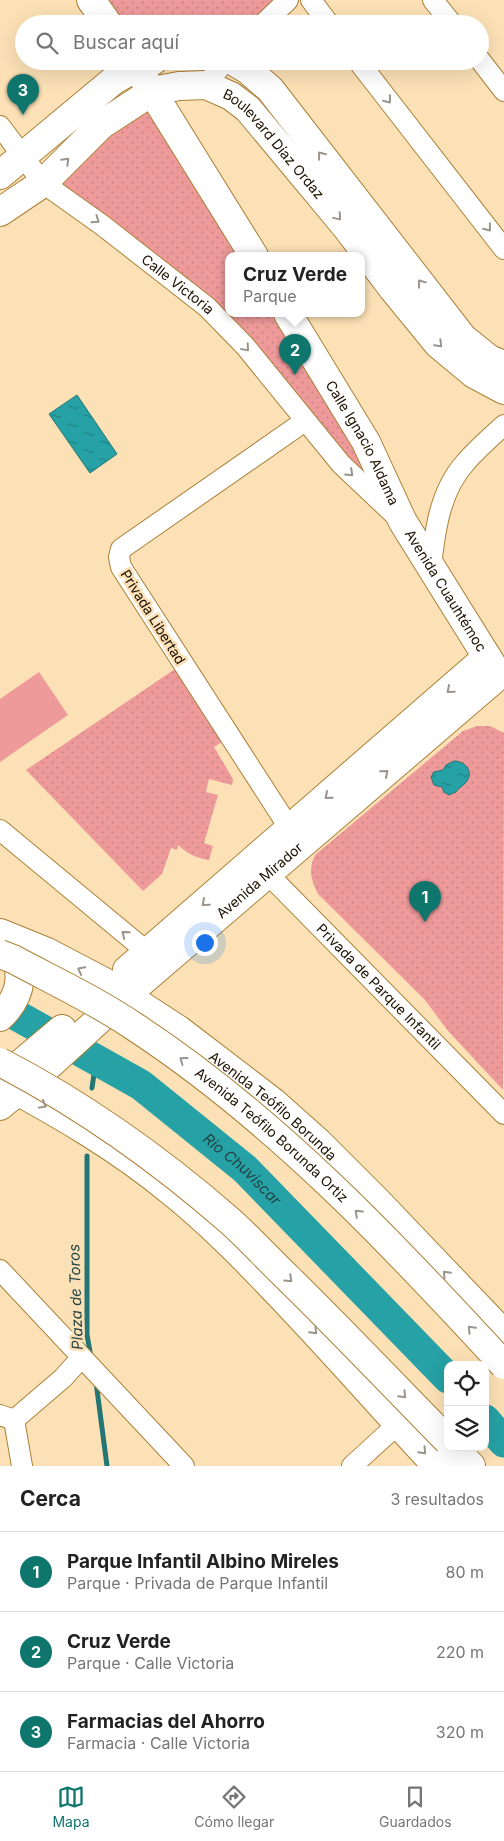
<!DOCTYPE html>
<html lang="es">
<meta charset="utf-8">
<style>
body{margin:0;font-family:Inter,sans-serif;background:#f2f2f2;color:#222}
.controls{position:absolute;right:15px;bottom:15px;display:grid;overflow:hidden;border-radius:10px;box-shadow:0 5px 20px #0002}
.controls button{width:45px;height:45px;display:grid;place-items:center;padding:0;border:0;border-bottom:1px solid #e0e0e0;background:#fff;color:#222;font:25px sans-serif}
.you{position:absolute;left:204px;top:942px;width:18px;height:18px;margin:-12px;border:4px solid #fff;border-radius:50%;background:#1a73e8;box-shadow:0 0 0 8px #1a73e833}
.badge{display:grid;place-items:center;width:32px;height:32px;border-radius:50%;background:#0f766e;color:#fff;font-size:16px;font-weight:700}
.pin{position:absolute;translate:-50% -41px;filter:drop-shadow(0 1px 2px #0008)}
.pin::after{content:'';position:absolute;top:26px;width:18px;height:15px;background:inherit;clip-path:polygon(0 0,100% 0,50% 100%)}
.popup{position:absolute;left:225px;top:252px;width:140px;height:65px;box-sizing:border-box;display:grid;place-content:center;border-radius:10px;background:#fff;filter:drop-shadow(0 1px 4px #0005);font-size:16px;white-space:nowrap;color:#767676}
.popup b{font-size:19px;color:#222}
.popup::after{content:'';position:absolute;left:50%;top:100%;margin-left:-10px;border:10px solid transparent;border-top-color:#fff}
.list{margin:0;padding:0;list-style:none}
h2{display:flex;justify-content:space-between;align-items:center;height:65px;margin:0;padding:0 20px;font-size:21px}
h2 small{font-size:16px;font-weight:400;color:#767676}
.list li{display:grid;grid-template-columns:32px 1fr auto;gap:15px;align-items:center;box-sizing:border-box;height:80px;padding:0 20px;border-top:1px solid #e0e0e0}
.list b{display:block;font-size:19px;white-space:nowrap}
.list p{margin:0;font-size:16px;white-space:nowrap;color:#767676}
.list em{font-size:16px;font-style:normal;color:#767676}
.icon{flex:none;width:28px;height:28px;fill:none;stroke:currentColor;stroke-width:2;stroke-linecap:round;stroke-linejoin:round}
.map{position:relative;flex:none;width:504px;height:1466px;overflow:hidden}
.search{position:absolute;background:#fff;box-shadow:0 5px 20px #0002;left:15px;right:15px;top:15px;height:55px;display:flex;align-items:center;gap:12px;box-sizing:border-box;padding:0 18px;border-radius:28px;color:#767676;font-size:19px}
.sheet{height:305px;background:#fff}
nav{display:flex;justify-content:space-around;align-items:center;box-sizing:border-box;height:70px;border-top:1px solid #e0e0e0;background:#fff;font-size:14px;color:#767676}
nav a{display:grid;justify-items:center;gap:2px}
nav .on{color:#0f766e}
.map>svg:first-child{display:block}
</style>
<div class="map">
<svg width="504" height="1466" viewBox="0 0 504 1466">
<defs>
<pattern id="park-dots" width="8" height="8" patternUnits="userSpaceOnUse" patternTransform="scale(1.25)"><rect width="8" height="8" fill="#ee9a9b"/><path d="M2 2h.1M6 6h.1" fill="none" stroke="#cc8484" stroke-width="1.8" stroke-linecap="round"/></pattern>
<pattern id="water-ripples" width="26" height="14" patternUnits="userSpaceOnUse" patternTransform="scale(1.25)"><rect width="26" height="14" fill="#26a1a5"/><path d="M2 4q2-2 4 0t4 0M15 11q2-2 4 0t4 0" fill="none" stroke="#208284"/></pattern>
</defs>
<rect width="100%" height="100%" fill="#fce1b6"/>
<g fill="url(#park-dots)">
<path d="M91,0H288L263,24H108Z"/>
<path d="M153,91L254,256H229V314H288L403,522L207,307L44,184Z"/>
<path d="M178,667L225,740L214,747L233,779L232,785L209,779L206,792L218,795L204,843L213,846L209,860C196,858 188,854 178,845L177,850L171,848L162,874L143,891L26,770Z"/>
<path d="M477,726H490L504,733L503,1090L449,1032L424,999L318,894C311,880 308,870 315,855L463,731Z"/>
</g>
<path fill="#ee9a9b" d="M39,672L68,715L0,762V699Z"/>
<g fill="url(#water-ripples)" stroke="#247674">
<path d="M77,395L117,454L90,473L49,414Z"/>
<path d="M454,761C464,761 474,770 467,781C464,786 459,787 456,792L449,795L444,792L442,787L434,785L431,777L434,772L443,770L446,765Z"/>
</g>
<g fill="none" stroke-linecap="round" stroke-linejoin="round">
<g stroke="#247674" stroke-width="5">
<path d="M92,1088L96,1060"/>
<path d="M87,1156V1335L91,1357"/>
<path d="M96,1382L107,1466"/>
</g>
<g stroke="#26a1a5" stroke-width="31">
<path id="s1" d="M0,1009L16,1015L141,1085L245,1169L448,1378"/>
<path d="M485,1420L504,1442"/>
</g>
<defs>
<g id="minor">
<path d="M311,0L329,24"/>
<path d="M433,0L452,24"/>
<path d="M263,24L288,0"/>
<path d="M480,60L504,91"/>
<path d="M358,61L504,249"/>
<path d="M206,85L225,61"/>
<path id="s2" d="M0,126L43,183L102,225L207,307L245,346L341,464L397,517"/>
<path d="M431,566C435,530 440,491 465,463C477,449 491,437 504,425"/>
<path d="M0,830L157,960"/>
<path d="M297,840L121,567L119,557L121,549L305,421"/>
<path id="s3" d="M258,864L504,1114"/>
<path d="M0,1270L184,1466"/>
<path d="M0,1415L14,1420L63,1378L81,1358"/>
<path d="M14,1420L22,1466"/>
<path d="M352,1466L398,1424"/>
</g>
<g id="secondary">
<path d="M91,0L108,24"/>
<path d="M133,61L254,256"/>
<path d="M233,61L248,70L270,89L463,338L489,359L504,365"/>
<path d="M0,175L114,80L137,67L153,61"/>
<path id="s4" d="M0,212L43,183L101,125L153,91L179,86L206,85L231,96L248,109L347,228L393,289L438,344L474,374L504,390"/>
<path id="s5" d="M288,314L366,442L403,522L497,673"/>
<path id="s6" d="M0,933L47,952L110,985L179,1030L273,1102L319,1143L377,1201L504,1334"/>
<path d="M127,970L487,657"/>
<path d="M0,1017C26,992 21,972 14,940"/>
<path d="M0,1081L62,1029"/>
<path d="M4,1084C62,1115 120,1149 172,1192C208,1221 241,1254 273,1288C329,1346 382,1407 437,1466"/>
<path id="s7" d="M0,1106L46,1068L126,995L498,676"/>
</g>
<path id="primary" d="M453,1447L471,1466"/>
</defs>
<use href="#minor" stroke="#ab8136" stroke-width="22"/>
<use href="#secondary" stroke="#ab8136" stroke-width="30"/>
<use href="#primary" stroke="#ab8136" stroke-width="30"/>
<use href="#minor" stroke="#fff" stroke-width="20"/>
<use href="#secondary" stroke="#fff" stroke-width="28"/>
<use href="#primary" stroke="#fff" stroke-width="28"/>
<defs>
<g id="primary-bridge">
<path id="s8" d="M0,954L13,959C54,981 97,1001 135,1027C275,1119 391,1242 504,1365"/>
<path d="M0,1062C83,1105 159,1159 230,1221C250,1239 269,1260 289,1279C343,1332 395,1387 448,1441"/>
</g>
</defs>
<use href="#primary-bridge" stroke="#ab8136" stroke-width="30" stroke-linecap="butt"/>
<use href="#primary-bridge" stroke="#fff" stroke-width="28"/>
</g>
<defs><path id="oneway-chevron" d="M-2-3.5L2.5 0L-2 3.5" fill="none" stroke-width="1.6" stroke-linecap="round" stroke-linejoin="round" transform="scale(1.25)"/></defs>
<g stroke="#9a948c">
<use href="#oneway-chevron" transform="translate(388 100) rotate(52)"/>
<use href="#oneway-chevron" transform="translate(321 155) rotate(-128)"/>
<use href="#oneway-chevron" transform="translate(66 161) rotate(-45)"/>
<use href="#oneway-chevron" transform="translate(338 217) rotate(50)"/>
<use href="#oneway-chevron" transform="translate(96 220) rotate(35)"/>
<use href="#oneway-chevron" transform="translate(488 228) rotate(52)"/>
<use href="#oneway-chevron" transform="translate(421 283) rotate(-127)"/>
<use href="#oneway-chevron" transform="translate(439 344) rotate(45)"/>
<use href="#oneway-chevron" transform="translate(246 348) rotate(49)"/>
<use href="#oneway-chevron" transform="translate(350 473) rotate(43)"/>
<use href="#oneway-chevron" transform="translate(450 690) rotate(139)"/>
<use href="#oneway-chevron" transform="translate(385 773) rotate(-41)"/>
<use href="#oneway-chevron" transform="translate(328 796) rotate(139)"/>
<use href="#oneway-chevron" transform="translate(205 903) rotate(139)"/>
<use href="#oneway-chevron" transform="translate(125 934) rotate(-141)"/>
<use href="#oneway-chevron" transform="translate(81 970) rotate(-153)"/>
<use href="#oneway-chevron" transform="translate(183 1060) rotate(-144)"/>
<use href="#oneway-chevron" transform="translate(43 1105) rotate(29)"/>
<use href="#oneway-chevron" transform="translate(358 1213) rotate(-136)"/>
<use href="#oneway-chevron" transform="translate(446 1274) rotate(-133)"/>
<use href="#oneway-chevron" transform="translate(289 1279) rotate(44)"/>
<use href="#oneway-chevron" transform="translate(471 1329) rotate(-133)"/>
<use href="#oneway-chevron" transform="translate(314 1331) rotate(47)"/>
<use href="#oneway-chevron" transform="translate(403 1395) rotate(46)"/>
<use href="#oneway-chevron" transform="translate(423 1451) rotate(47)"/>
</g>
<g text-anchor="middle" stroke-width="5" stroke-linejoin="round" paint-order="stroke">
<g font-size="14" fill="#1e1100" stroke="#fce1b6">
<text dy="5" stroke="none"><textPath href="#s4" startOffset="341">Boulevard Díaz Ordaz</textPath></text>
<text dy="5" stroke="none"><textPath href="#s2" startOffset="240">Calle Victoria</textPath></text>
<text dy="5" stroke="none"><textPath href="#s5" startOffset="149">Calle Ignacio Aldama</textPath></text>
<text dy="5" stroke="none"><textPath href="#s5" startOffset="319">Avenida Cuauhtémoc</textPath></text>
<text transform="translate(153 617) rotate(58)" y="5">Privada Libertad</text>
<text dy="5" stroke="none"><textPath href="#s7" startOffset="344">Avenida Mirador</textPath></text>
<text dy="5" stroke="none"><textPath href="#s3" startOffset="172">Privada de Parque Infantil</textPath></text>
<text dy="5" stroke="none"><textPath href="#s6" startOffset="325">Avenida Teófilo Borunda</textPath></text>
<text dy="5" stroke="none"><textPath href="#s8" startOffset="328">Avenida Teófilo Borunda Ortiz</textPath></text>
</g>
<g font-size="15" font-style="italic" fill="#234546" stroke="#fce1b6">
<text dy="5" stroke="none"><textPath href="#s1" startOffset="292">Rio Chuviscar</textPath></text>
<text transform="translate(76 1297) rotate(-92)" y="5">Plaza de Toros</text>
</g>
</g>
</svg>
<div class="controls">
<button><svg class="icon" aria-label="locate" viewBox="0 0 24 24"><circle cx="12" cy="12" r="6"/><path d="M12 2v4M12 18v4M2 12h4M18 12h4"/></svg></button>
<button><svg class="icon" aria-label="layers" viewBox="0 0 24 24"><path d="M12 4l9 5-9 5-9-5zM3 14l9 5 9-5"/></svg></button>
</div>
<div class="you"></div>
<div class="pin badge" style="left:425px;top:922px">1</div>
<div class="pin badge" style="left:295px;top:375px">2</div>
<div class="popup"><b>Cruz Verde</b>Parque</div>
<div class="pin badge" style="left:23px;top:115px">3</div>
<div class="search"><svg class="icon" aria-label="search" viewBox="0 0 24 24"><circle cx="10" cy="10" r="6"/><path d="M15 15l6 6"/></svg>Buscar aquí</div>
</div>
<section class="sheet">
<h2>Cerca<small>3 resultados</small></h2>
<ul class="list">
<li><span class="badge">1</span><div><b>Parque Infantil Albino Mireles</b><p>Parque · Privada de Parque Infantil</p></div><em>80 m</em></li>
<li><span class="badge">2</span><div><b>Cruz Verde</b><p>Parque · Calle Victoria</p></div><em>220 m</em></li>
<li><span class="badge">3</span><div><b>Farmacias del Ahorro</b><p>Farmacia · Calle Victoria</p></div><em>320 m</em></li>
</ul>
</section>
<nav>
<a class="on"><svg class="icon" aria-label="map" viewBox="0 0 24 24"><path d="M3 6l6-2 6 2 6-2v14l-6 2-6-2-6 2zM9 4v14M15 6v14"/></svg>Mapa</a>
<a><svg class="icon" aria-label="directions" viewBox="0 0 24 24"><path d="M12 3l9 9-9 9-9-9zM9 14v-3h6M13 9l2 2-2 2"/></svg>Cómo llegar</a>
<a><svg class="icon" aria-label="saved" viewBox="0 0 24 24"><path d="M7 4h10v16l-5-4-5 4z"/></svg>Guardados</a>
</nav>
